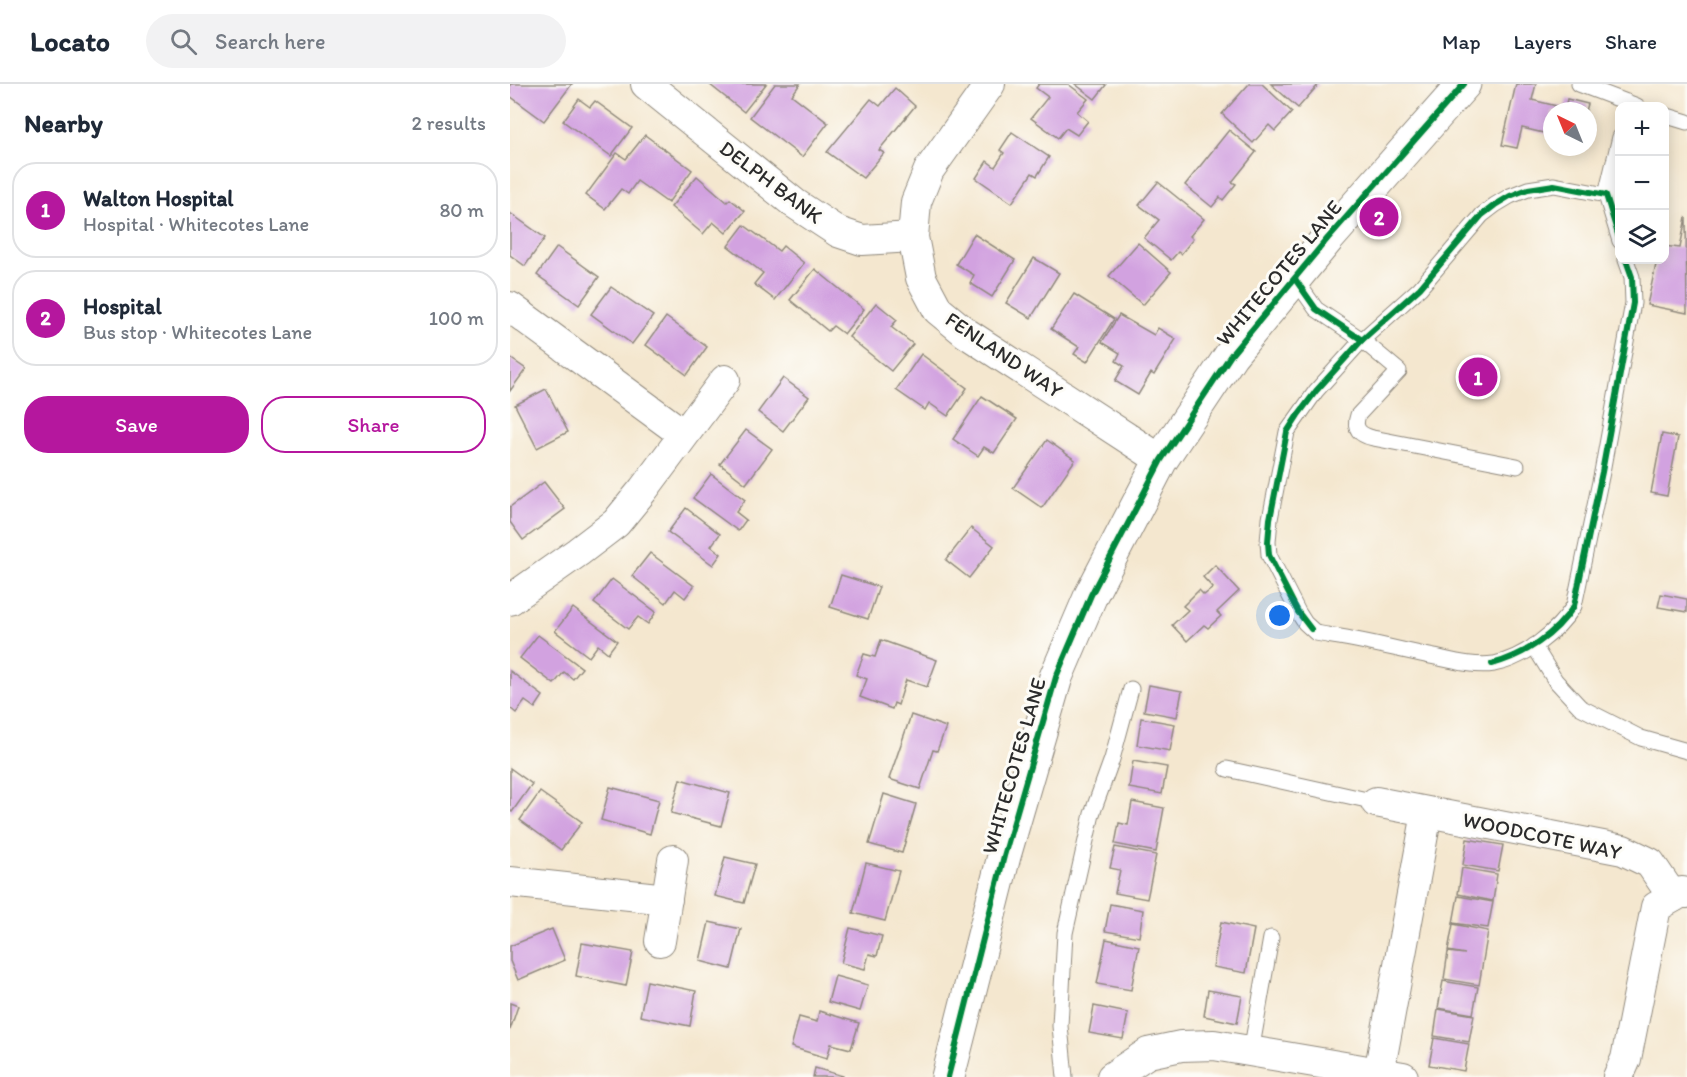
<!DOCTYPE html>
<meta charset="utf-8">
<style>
body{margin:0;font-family:Itim,sans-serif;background:#f2f2f3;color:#1f2937}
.controls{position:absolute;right:18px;top:18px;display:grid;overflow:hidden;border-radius:12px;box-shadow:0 3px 15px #0003}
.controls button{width:54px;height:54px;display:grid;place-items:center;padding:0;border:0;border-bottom:2px solid #e0e1e3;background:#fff;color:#1f2937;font:30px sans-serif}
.compass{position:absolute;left:1033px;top:18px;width:54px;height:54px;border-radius:50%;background:#fff;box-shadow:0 3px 15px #0003;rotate:317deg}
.you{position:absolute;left:770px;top:532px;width:21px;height:21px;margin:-15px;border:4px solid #fff;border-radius:50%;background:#1a73e8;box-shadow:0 0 0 9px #1a73e833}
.badge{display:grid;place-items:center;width:39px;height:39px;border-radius:50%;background:#b5179e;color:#fff;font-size:20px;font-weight:700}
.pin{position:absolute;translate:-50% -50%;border:3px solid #fff;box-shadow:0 2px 6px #0006}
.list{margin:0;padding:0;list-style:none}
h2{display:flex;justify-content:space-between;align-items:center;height:78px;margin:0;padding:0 24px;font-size:26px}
h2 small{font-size:20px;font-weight:400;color:#747a83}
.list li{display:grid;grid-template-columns:39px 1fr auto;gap:18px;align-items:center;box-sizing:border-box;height:96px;margin:0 12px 12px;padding:0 12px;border:2px solid #e0e1e3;border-radius:24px}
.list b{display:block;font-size:22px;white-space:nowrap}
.list p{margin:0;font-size:20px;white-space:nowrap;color:#747a83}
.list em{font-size:20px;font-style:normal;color:#747a83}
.actions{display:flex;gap:12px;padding:18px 24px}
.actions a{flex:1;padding:14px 0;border:2px solid #b5179e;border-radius:24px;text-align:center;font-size:21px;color:#b5179e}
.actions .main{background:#b5179e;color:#fff}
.icon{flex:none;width:33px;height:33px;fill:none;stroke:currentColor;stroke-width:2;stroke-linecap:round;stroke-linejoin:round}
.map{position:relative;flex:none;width:1177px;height:993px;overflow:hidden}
header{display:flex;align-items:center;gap:36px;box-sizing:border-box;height:84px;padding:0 30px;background:#fff;border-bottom:2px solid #e0e1e3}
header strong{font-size:28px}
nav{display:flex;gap:33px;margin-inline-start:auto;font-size:21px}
.search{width:420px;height:54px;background:#f2f2f3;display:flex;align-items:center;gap:15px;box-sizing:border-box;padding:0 21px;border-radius:33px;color:#747a83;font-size:22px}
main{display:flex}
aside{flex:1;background:#fff}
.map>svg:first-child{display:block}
</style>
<header>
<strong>Locato</strong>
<div class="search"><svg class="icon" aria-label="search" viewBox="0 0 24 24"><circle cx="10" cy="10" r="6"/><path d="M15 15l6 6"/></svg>Search here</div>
<nav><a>Map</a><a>Layers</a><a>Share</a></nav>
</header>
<main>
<aside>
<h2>Nearby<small>2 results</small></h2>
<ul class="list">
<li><span class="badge">1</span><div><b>Walton Hospital</b><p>Hospital · Whitecotes Lane</p></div><em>80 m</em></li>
<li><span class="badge">2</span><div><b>Hospital</b><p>Bus stop · Whitecotes Lane</p></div><em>100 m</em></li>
</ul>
<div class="actions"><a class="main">Save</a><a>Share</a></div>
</aside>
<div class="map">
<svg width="1177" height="993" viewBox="0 0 1177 993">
<rect width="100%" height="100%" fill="#fdfcf7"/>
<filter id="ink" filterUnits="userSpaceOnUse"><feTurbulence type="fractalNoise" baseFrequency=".0167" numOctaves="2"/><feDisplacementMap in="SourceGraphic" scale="12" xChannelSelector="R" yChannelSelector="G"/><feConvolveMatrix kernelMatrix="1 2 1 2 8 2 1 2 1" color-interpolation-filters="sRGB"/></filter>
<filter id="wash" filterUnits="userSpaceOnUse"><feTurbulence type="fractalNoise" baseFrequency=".008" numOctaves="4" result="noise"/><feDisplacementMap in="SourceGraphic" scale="24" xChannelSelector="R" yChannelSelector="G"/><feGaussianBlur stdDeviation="1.35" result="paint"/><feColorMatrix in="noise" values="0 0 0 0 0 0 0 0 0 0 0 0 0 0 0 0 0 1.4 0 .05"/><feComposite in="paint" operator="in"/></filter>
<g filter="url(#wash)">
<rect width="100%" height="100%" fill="#f4e7cf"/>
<g id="blocks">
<g fill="#d2a2e0">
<path d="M0,0H62L34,37L0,12Z"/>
<path d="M199,0H256L234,28Z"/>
<path d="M265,0H290L282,11L318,39L292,73L240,33Z"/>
<path d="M529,0H558L578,15L567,28L578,37L567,51L556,44L548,54L521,34L538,13L526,4Z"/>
<path d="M565,0H594L596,1L585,15Z"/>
<path d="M739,0H752L782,28L765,47L759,41L743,59L712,30Z"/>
<path d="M761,0H809L788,24Z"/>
<path d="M1006,0H1026L1022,16L1055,24L1057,15L1078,20L1076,27H1042V51L1012,44L1007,64L992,61Z"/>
<path d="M385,4L405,22L369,66L374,69L353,94L317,68L361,15L370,22Z"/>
<path d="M69,15L80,23L85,17L122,44L101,72L53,37Z"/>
<path d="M719,46L746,68L722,98L726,100L713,116L710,113L702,123L675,101Z"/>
<path d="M502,48L539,73L527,92L522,89L502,119L466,94L477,77L485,83L494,69L490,66Z"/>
<path d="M135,51L182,86L158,119L127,97L118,110L111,105L95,125L76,111L107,69L116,75Z"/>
<path d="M187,92L217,118L220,115L235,127L216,149L203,138L193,150L161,123Z"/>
<path d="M648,98L694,135L680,152L683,155L671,170L668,168L661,176L634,154L649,136L629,121Z"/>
<path d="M0,129L35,154L15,182L0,171Z"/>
<path d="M1176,133L1177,229L1137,221L1147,176H1154V162L1170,164Z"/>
<path d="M234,141L269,167L273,162L294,179L265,216L244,200L253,189L218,162Z"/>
<path d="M464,150L505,176L482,213L460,199L464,191L446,180Z"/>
<path d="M628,159L661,188L633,221L599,192Z"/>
<path d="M47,163L89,193L69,221L27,191Z"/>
<path d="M524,174L549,189L521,234L496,219Z"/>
<path d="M305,185L354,225L334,250L323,242L318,247L280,216Z"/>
<path d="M101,203L143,232L122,260L81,230Z"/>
<path d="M564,210L604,235L577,278L564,270L569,263L541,245Z"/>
<path d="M366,219L387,236L381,243L403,260L381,287L339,253Z"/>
<path d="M609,231L644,251L648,244L666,255L644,291L641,289L628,311L605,297L614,282L606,277L610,269L592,258Z"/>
<path d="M156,233L197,263L177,291L136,261Z"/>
<path d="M411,270L457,304L438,332L419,319L415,326L386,306Z"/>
<path d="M0,274L16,285L0,307Z"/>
<path d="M273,294L299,313L273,347L248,328Z"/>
<path d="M36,305L58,348L27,364L5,321Z"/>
<path d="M472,312L507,335L484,369L474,363L468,372L443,355Z"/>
<path d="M236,346L262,365L236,400L210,380Z"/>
<path d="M1152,350L1168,353L1157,412L1141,409Z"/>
<path d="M537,356L565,376L532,424L503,404Z"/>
<path d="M201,390L235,416L226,428L236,436L228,447L183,414Z"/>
<path d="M34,398L55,425L13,456L0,438V423Z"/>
<path d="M176,424L210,450L201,462L211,470L203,481L158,448Z"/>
<path d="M461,444L484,462L459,494L436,476Z"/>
<path d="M140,469L184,502L175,514L165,506L156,519L122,492Z"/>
<path d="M705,481L729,507L707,528L711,532L698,544L694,541L677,557L662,541L678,526L673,522L689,506L694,511L703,504L693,493Z"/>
<path d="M331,491L369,503L358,535L320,523Z"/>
<path d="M102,495L146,528L138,540L128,533L118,545L84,519Z"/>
<path d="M1151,510L1177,515V528L1148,523Z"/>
<path d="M63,524L107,557L98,569L88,561L79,573L45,547Z"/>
<path d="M28,551L72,584L63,595L54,588L44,600L10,574Z"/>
<path d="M371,556L427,576L417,603L396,596L388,621L384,619L382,625L350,613L357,595L346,591L354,570L365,573Z"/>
<path d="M0,587L33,612L25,624L15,617L6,629L0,624Z"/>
<path d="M639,601L672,607L667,633L634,627Z"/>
<path d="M401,631L436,643L427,667L423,666L410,705L379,695Z"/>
<path d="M631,634L665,640L660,667L627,661Z"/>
<path d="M623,677L657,683L652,710L619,704Z"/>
<path d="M0,684L22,700L2,728L0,726Z"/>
<path d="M170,695L220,709L211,742L161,729Z"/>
<path d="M100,703L149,716L140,750L91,736Z"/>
<path d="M30,708L72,738L51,766L10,736Z"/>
<path d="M374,710L406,720L392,769L359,760Z"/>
<path d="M622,718L654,724L646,768L605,760L609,739L618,741Z"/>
<path d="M957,755L993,761L988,787L953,781Z"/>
<path d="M605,763L646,771L637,815L605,809L610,786L600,784Z"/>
<path d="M215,773L245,780L234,819L205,812Z"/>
<path d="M356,779L389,787L375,837L343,829Z"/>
<path d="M952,784L987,790L983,817L948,810Z"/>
<path d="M948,812L983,818L978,844L943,839Z"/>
<path d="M600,820L633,826L629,853L595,847Z"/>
<path d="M199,838L231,845L221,885L190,877Z"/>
<path d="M711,838L744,845L736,889L703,883Z"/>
<path d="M943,840L978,847L969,901L934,895L938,868L955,870L938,867Z"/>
<path d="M340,844L372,852L367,872L359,870L355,885L331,879Z"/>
<path d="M42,845L55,876L8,896L0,877V862Z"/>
<path d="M596,855L629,862L621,906L587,900Z"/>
<path d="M72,859L123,868L116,902L66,892Z"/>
<path d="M325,892L358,901L350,927L318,918Z"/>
<path d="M137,897L186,907L180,942L130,932Z"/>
<path d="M933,897L968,903L963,930L928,924Z"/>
<path d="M698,906L732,912L727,939L694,932Z"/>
<path d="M0,919L8,922L0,946Z"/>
<path d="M584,922L618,929L613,955L579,949Z"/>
<path d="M928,925L964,931L959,958L924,952Z"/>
<path d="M309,927L349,939L341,965L321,960L317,974L281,963L289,933L307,938Z"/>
<path d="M924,954L959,960L954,987L919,981Z"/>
<path d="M305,984L333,992V993H303Z"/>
</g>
</g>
</g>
<g filter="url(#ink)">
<use href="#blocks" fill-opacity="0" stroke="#90897d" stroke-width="1.5"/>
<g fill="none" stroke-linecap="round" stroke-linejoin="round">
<defs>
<g id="lane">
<path d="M1069,0L1127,22"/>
<path d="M1154,31L1177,38"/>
<path d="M1096,111L1110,53"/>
<path d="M1110,157L1096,111L1044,101L1018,105L1000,112L985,121L972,131L910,204L852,256L806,307L777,348L760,435L758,458L759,471L788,528L795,539L806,549L817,551C853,556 889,566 925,573C943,577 965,583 984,580C1015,574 1047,548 1064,522L1092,388L1123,219L1122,193L1116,176"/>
<path d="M785,195L806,225L852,256L889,287L848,331C843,345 850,351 863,354L1007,382"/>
<path d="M1024,562L1045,596L1070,623L1131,654L1177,667"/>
<path d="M717,685L866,718"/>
<path d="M741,968L761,854"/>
<path d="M555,993L550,942L555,849L582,730L602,675L621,605"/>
</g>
<g id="street">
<path d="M136,0L284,119L328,148L352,156L403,153"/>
<path d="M480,0L419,86L406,118L403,153L411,194L428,226L456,249L651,376"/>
<path d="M0,223L173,350"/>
<path d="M0,516L68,468L106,439L133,406L215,296"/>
<path d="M866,718L1113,766L1140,779L1163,813"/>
<path d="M0,798L157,815"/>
<path d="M150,857L163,776"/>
<path d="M869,989L917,729"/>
<path d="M602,993L638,969L671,962L704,961L893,993"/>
<path d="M1108,993L1116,975L1146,823L1172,808L1177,809"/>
</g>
<path id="secondary" d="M438,993L494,772L546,593L581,511L651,376L721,271L818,154L954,0"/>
</defs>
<use href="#lane" stroke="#90897d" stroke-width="17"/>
<use href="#street" stroke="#90897d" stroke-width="32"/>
<use href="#secondary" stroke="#90897d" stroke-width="35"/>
<use href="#lane" stroke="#fff" stroke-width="15"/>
<use href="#street" stroke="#fff" stroke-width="30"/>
<use href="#secondary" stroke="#fff" stroke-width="33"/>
<defs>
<g id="cycleway">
<path d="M785,195L806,225L852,256"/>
<path d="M801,545L788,528L764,481L759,471L758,458L760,435L777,348L788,331L806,307L852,256L910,204L972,131L985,121L1000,112L1018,105L1044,101L1096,111L1110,157"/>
<path d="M982,580C1015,571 1045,551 1064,522L1092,388L1123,219L1122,193L1116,176"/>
<path d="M438,993L494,772L546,593L581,511L651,376L721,271L818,154L954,0"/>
</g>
</defs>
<use href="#cycleway" stroke="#fdfcf7" stroke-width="10"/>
<use href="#cycleway" stroke="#00873e" stroke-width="6"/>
</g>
</g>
<g text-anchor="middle" stroke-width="6" stroke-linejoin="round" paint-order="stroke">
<g font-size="21" fill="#2b2b2b" stroke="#fdfcf7">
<text transform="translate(261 98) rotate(37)" y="7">DELPH BANK</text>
<text transform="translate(769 189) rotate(-50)" y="7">WHITECOTES LANE</text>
<text transform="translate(494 271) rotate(34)" y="7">FENLAND WAY</text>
<text transform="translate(504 682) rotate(-74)" y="7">WHITECOTES LANE</text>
<text transform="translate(1032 752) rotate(12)" y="7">WOODCOTE WAY</text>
</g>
</g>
</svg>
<div class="controls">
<button>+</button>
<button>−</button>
<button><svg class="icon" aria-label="layers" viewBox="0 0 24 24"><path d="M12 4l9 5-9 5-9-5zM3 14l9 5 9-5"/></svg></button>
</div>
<svg class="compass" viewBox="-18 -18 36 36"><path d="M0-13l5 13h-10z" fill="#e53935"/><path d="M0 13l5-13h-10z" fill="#747a83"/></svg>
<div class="you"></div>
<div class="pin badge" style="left:968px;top:293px">1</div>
<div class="pin badge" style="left:869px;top:133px">2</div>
</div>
</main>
